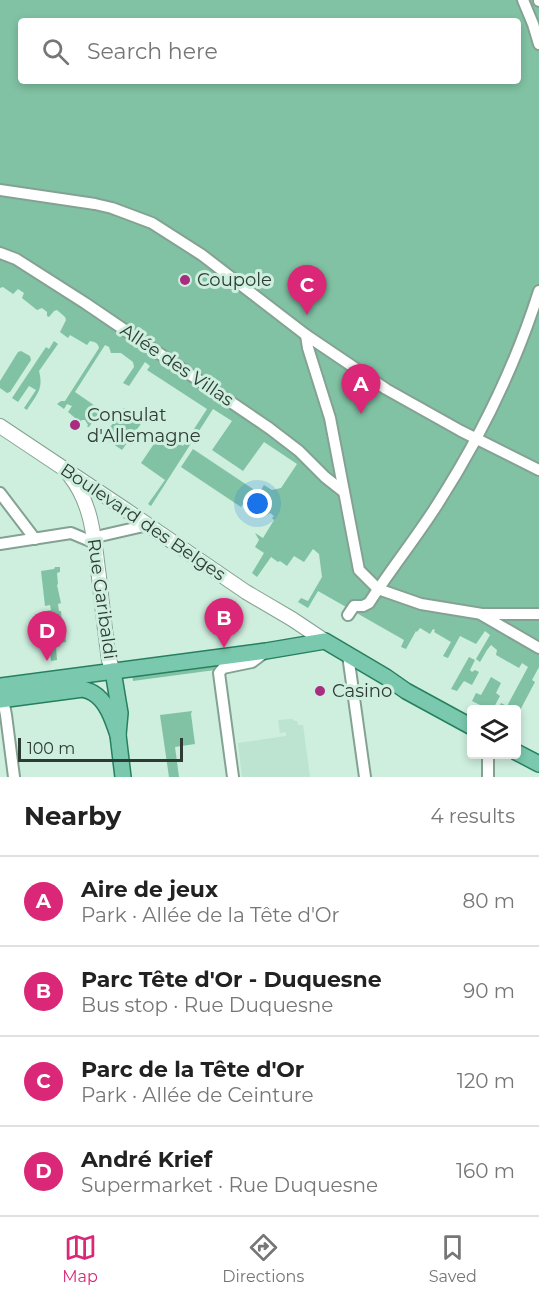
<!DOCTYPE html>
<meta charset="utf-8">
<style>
body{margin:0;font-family:Montserrat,sans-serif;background:#f2f2f2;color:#222}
.controls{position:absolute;right:18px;bottom:18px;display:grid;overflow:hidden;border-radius:6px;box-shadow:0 3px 9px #0003}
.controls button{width:54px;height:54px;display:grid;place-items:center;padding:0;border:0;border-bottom:2px solid #e0e0e0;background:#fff;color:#222;font:30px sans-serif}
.scale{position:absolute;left:18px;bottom:15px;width:165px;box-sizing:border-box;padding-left:6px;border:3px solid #2e3b34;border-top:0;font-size:16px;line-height:21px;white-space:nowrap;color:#2e3b34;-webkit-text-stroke:4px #ceeede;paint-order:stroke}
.you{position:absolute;left:258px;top:504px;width:21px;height:21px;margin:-15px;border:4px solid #fff;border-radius:50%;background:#1a73e8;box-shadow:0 0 0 9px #1a73e833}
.badge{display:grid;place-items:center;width:39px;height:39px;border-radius:50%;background:#db2777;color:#fff;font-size:20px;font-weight:700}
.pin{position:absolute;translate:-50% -50px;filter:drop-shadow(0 2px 3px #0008)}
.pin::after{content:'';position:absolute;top:32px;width:21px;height:18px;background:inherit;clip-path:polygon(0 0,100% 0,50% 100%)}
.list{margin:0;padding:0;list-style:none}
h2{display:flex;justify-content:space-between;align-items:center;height:78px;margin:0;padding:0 24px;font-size:26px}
h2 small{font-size:20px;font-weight:400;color:#767676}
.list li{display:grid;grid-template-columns:39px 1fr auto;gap:18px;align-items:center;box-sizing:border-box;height:90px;padding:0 24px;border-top:2px solid #e0e0e0}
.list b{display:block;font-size:22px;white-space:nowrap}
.list p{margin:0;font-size:20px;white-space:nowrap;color:#767676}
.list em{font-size:20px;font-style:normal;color:#767676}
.icon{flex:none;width:33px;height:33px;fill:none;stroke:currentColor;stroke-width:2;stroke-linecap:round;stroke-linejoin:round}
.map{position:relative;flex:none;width:539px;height:777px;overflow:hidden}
.search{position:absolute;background:#fff;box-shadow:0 3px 9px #0003;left:18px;right:18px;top:18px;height:66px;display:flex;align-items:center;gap:15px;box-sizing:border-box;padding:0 21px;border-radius:6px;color:#767676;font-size:22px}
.sheet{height:438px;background:#fff}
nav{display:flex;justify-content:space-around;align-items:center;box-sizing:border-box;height:84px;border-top:2px solid #e0e0e0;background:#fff;font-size:16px;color:#767676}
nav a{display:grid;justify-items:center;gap:3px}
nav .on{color:#db2777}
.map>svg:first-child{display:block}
</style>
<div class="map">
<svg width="539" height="777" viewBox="0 0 539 777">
<rect width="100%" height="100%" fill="#ceeede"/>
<path fill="#bce4d0" d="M292,719L295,721H297L298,725H303L310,777H242L238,743L286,736V732L280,733L278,720Z"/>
<g fill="#81c2a4" fill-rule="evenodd">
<path d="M0,0H539V667L532,680L535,682L517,716L516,710L498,709L501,703L507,706L528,667L522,663L519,668L496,655L497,650L491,645L487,650L480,662L476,659L490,635L485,631L476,644L460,636L448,658L443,656L451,642L434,632L435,630L433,629L430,634L420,628L417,632L416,631L406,649L401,647L404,640L318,591L308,608L298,602L301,598L308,601L322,577L319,554L313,549L304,562L294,556L287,566L280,561L278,562L271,557L257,577L252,573L264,553L255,547L259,540L255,533L263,538L274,520L272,518L274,516L270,513L267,515L255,508L252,512L249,510L264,485L272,490L281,488L297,464L264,442L243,471L212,450L232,421L213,409L151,506L148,504L165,480L141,463L162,432L183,446L207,409L147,370L150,366L145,362L129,386L123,383L134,367L133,362L121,353H111L109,347L105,345L75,392L101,410L89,427H87L88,425L85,420H82L80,422L68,412L72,406L67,404L64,409L57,404L61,401H65L99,348C98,343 95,342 90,341L87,345L70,335L68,338L60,332L66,320L65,317L57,310L54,311L49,317L47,316V312L42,308L37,310L22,298L24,293L18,289L13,294L3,287L0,288ZM21,21H518V81H21Z"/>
<path d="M54,341L58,344L39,371C44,390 36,395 27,410L24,408L36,390L29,386L18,402L12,398L46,347L49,349Z"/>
<path d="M21,351L30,356L31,360L10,392L7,393L0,388V381L18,352Z"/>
<path d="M124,408L143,421L122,450L103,437Z"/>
<path d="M193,449L253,489L241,507L181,467Z"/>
<path d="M55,567H60V572L57,573L58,584L57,585L61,603L58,604L59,611H61L62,624L61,625L62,630H65L66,642L60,643V646L56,647L57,660L51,661L46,611L51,610L50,605L45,606L41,571L54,569Z"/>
<path d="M469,657L475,660L470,670L472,672L475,670L479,672L472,685L464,681L457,691L451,689Z"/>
<path d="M225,662L215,670L133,681L132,674Z"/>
<path d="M491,677L501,683L496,693L500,696L493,709H488L472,701L476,693L481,695Z"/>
<path d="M192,711L191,714L195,744L175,747L179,777H169L160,715Z"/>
</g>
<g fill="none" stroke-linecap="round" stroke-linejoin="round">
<defs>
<g id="street">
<path d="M523,0L533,24L539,44"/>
<path d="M539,0V1"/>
<path d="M0,190L95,204L112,208L152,223L202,255L306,335L386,389L461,431L539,470"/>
<path d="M0,253L16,259L85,303L269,428L299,451L325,477L344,492"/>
<path d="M306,335L308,348L330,418L359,570L378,589L421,604L482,614H539"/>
<path d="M0,493L35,539"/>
<path d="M0,544L71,533L95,543L100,536L148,525"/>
<path d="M348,615L354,606H363L369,603C391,569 416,538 437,505C480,438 515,367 539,291"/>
<path d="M482,615L539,648"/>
<path d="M348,655L365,777"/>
<path d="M2,694L6,715L14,777"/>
<path d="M488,754V777"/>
<path d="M233,777L219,673L223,668L252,662L264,653"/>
</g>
<g id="secondary">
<path d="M0,426L126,510L246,592L292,619L325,641"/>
<path d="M70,476C93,505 94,541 99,577C102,604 105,632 109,660L113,671"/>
</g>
<g id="primary">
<path d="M113,671L120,713L118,735L123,777"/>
<path d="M0,686L266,651L325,641L386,677L406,691L472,727"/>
<path d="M0,700L83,689C86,690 90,691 93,693C107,701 113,720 118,735"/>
<path d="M516,752L539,764"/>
</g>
</defs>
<use href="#street" stroke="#84a293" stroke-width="14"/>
<use href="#secondary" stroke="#84a293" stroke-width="16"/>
<use href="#primary" stroke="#267f5f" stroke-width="18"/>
<use href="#street" stroke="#fff" stroke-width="10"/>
<use href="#secondary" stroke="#fff" stroke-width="14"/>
<use href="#primary" stroke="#7ac8ad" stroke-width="15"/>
</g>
<g fill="#a82c80" stroke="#ceeede" stroke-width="2">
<circle cx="185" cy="280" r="6"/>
<circle cx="75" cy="425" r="6"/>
<circle cx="320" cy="691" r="6"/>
</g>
<g text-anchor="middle" stroke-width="6" stroke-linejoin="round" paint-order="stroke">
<g font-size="18" fill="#2e3b34" stroke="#ceeede" text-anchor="start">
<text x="197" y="286">Coupole</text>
<text x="87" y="421">Consulat<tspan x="87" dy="21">d'Allemagne</tspan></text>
<text x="332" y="697">Casino</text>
</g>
<g font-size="18" fill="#2e3b34" stroke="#ceeede">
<text transform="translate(177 365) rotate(34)" y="6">Allée des Villas</text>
<text transform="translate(143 522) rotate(34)" y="6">Boulevard des Belges</text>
<text transform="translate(102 599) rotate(82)" y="6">Rue Garibaldi</text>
</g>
</g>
</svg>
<div class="controls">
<button><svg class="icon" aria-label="layers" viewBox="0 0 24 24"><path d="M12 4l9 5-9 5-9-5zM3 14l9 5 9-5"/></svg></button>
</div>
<div class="scale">100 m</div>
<div class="you"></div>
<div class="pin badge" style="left:361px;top:414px">A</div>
<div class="pin badge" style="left:224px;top:648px">B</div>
<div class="pin badge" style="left:307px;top:315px">C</div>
<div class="pin badge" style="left:47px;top:661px">D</div>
<div class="search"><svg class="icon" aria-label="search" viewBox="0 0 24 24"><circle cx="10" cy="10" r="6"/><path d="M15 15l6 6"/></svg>Search here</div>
</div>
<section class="sheet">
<h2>Nearby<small>4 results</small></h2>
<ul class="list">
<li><span class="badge">A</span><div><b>Aire de jeux</b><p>Park · Allée de la Tête d'Or</p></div><em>80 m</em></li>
<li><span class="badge">B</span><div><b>Parc Tête d'Or - Duquesne</b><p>Bus stop · Rue Duquesne</p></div><em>90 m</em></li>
<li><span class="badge">C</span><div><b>Parc de la Tête d'Or</b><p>Park · Allée de Ceinture</p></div><em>120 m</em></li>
<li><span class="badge">D</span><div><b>André Krief</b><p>Supermarket · Rue Duquesne</p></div><em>160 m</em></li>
</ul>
</section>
<nav>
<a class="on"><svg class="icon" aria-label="map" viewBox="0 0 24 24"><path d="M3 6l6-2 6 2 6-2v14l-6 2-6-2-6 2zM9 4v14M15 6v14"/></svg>Map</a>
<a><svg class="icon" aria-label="directions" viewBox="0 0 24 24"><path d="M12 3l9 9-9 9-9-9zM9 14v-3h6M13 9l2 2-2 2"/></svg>Directions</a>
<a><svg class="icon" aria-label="saved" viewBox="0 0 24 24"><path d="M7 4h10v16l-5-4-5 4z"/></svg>Saved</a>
</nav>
